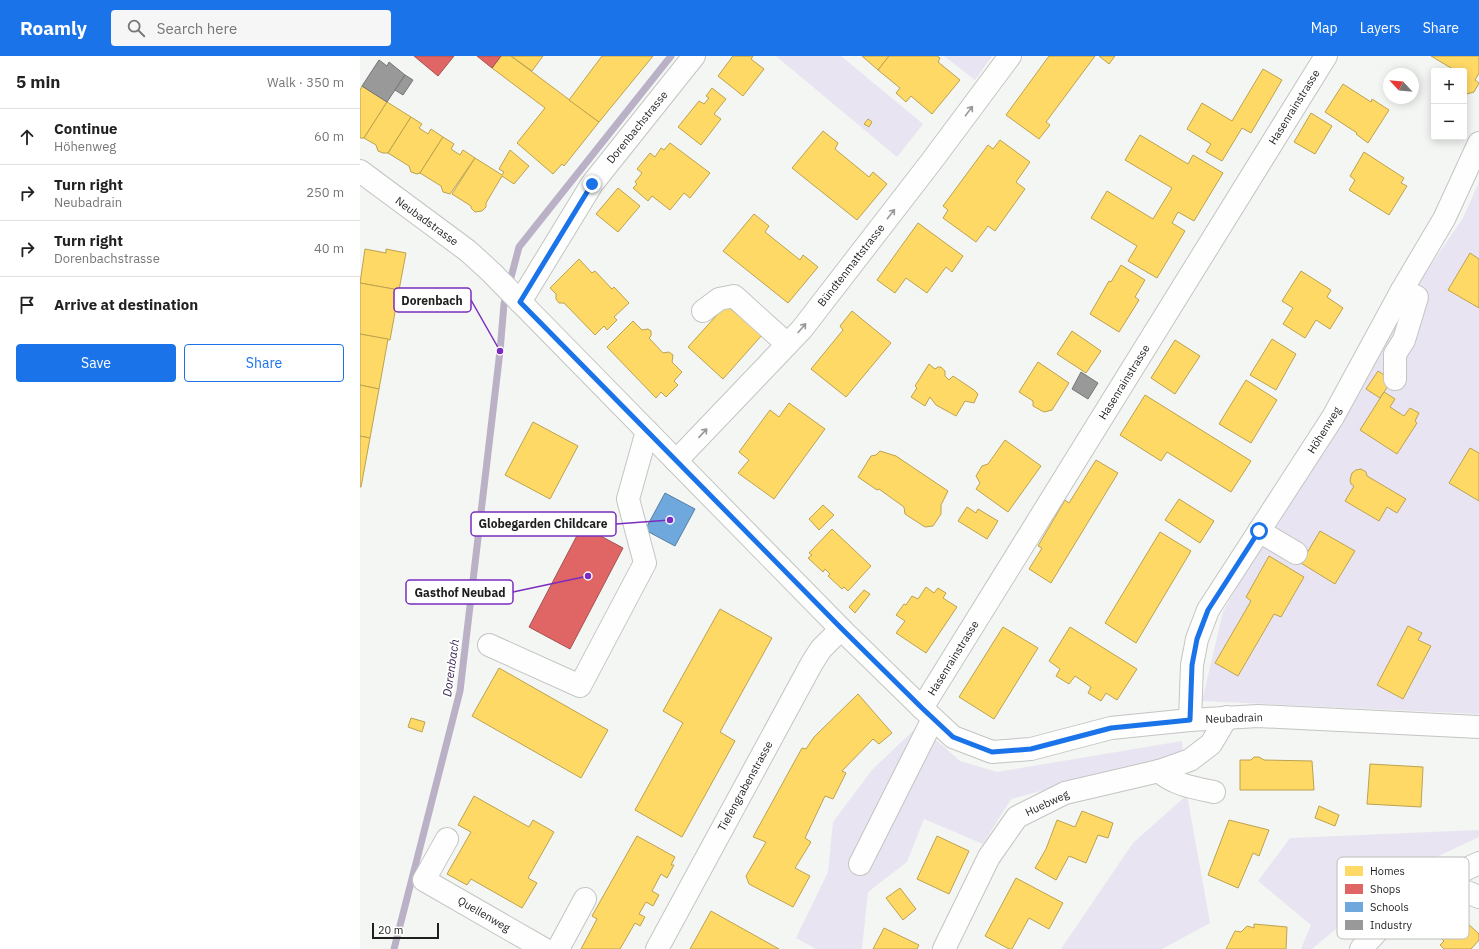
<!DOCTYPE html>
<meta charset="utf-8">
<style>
body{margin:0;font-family:"IBM Plex Sans",sans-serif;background:#f6f6f6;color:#222}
.controls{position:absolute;right:12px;top:12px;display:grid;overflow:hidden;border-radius:4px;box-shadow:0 2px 10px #0003}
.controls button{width:36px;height:36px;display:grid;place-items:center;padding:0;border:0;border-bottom:1px solid #e0e0e0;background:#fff;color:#222;font:20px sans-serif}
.compass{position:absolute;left:1023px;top:12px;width:36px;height:36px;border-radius:50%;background:#fff;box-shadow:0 2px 10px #0003;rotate:296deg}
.scale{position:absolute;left:12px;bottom:10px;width:67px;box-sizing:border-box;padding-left:4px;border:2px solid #1e201d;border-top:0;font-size:11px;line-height:14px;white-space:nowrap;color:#1e201d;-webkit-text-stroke:3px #fff;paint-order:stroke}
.stop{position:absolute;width:12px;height:12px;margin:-9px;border:3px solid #1a73e8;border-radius:50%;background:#fff}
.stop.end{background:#1a73e8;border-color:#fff;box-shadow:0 1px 4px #0008}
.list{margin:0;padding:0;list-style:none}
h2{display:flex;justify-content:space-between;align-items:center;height:52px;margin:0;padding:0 16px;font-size:17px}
h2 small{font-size:13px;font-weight:400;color:#767676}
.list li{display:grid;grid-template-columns:26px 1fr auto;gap:12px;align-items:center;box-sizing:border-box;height:56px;padding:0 16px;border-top:1px solid #e0e0e0}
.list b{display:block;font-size:15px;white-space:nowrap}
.list p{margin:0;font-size:13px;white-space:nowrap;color:#767676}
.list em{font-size:13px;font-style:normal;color:#767676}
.actions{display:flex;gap:8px;padding:12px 16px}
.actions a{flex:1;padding:9px 0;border:1px solid #1a73e8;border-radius:4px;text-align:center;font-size:14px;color:#1a73e8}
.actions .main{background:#1a73e8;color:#fff}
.icon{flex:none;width:22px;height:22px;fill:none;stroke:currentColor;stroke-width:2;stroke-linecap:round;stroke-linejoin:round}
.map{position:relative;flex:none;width:1119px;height:893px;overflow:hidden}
header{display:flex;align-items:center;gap:24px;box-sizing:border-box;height:56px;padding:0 20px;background:#1a73e8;color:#fff}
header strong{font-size:19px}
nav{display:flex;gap:22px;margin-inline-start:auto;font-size:14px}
.search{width:280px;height:36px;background:#f6f6f6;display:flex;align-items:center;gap:10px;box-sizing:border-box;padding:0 14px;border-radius:4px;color:#767676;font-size:15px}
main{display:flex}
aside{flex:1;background:#fff}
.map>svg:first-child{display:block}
</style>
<header>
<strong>Roamly</strong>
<div class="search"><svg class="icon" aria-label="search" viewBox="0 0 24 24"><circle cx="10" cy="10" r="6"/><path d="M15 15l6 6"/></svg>Search here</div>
<nav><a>Map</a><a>Layers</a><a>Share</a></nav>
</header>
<main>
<aside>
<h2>5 min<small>Walk · 350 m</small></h2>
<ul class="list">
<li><svg class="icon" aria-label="ahead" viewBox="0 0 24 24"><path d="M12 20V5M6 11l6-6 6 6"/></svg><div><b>Continue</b><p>Höhenweg</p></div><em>60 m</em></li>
<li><svg class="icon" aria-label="right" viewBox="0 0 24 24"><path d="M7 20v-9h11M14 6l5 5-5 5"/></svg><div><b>Turn right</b><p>Neubadrain</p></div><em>250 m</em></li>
<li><svg class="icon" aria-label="right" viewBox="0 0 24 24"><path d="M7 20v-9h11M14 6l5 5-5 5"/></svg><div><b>Turn right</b><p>Dorenbachstrasse</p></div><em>40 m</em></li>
<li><svg class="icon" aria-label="arrive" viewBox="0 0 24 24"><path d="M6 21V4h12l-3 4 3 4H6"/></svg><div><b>Arrive at destination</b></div></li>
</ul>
<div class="actions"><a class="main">Save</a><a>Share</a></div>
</aside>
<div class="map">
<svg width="1119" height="893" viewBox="0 0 1119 893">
<rect width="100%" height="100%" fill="#f3f6f2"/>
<g fill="#e9e4f1">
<path d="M416,0H481L563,68L537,101Z"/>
<path d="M584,0H632L615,24Z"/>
<path d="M1119,126V658L842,645L863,556L1000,313L1103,162Z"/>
<path d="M559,669L600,705L637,716L822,685L823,696L651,743L623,788L564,763L547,806L508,836L502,893H456L436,882L468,816L473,766L512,714Z"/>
<path d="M827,739L850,867L802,893H701L773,787Z"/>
<path d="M1119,774V781L1044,816L952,893H941L951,869L898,825L930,782Z"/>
</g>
<g fill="#ffd966" stroke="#bca250">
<path d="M141,0H151L239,66L204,110L202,108L193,118L157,87L185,52L132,12Z"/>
<path d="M151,0H183L172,15Z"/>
<path d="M242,0H293L239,66L209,44Z"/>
<path d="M373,0H393L391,3L404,13L383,40L358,20Z"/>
<path d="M502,0H529L518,14Z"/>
<path d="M529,0H577L580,2L578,6L600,24L572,58L551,40L546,46L536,37L540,32L518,14Z"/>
<path d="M689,0H735L686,66L690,69L679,83L646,59Z"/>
<path d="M739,0H755L749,8Z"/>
<path d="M1071,0H1119V17L1115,24L1119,27L1114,36L1107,38L1104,34V15H1096Z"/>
<path d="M903,13L922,24L891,77L882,72L862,105L846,96L851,88L827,73L842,47L872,65Z"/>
<path d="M983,28L1011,46L1012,43L1029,54L1008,87L996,78L997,77L965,56Z"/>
<path d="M2,30L27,46L4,82H0V34Z"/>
<path d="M352,32L366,43L354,58L361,63L341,89L318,71L339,45L344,48L349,42L346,40Z"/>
<path d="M27,46L51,61L28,97H23L18,95L16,89L4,82Z"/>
<path d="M951,57L972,70L955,98L934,86Z"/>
<path d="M51,61L62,68L59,72L68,78L71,73L83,81L60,117L57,118L51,116L49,110L28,97Z"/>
<path d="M508,63L512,66L509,71L504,68Z"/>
<path d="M463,75L478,87L475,93L509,121L513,116L527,128L497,164L432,112Z"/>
<path d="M780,79L828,108L833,99L863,117L834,165L818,156L812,167L825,175L797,222L768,205L777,190L731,162L747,135L793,163L812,132L765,104Z"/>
<path d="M83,81L94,88L91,93L100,99L103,94L115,102L90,138L83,136L81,130L60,117Z"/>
<path d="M640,84L670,106L656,126L665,133L635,175L628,170L616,186L583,162L588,154L583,150L628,89L633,93Z"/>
<path d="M310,87L350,117L330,142L324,137L310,154L292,140L288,145L273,132L277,128L275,126L282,117L277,113L290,97L295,101L301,92L304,94Z"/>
<path d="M150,94L169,110L154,128L142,120L126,147V151L122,155L115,156L111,152V150L92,138L115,102L142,119L144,116L139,113Z"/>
<path d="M1004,96L1044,122L1041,127L1047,130L1029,159L989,134L995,124L990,120Z"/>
<path d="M258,132L280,150L258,176L236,158Z"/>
<path d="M394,158L409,170L405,176L440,204L443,199L458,211L428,247L363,195Z"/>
<path d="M558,167L603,200L592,216L586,211L567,237L546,222L535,237L517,224Z"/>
<path d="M5,193L26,197V193L46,197L39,234L0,227Z"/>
<path d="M1110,197L1119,203V252L1088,234Z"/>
<path d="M219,203L232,217L235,215L252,233L254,231L269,247L254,261L257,264L247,274L244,270L235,279L204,247H199L196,243V238L190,232Z"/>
<path d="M761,209L785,224L775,241L779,244L759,276L730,258L749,225L751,226Z"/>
<path d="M941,215L971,234L967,241L983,252L970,273L956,264L945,282L923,268L933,252L922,245Z"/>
<path d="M0,227L39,234L30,284L0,278Z"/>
<path d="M366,249L402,279L363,323L328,291Z"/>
<path d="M492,255L531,287L486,341L451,313L483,274L480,270Z"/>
<path d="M273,265L282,274L288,273L291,275V280L289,282L303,297L309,296L313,299L312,306L322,316L314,325L318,329L306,341L301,336L296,342L247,291Z"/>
<path d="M712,275L741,295L726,317L697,298Z"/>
<path d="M0,278L28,283L19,333L0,329Z"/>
<path d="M912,283L936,298L916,334L890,319Z"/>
<path d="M815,284L840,300L815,338L791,322Z"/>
<path d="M678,306L709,327L692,354L684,356L673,350V345L659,336Z"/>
<path d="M569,308L575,313L578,311H581L585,315V320L589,324L593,320L614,334L618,338L614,347L605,345L596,360L576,349L570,341L565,350L551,341L557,332L555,330Z"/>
<path d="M1018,315L1032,324L1020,342L1006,333Z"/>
<path d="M886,324L917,344L891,387L859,368Z"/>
<path d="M0,329L19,333L10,382L0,380Z"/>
<path d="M1024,336L1035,343L1030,351L1044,360L1050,352L1059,357L1055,365L1057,367L1037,398L1000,374Z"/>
<path d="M785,339L891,405L871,436L807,396L801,405L760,379Z"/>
<path d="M429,347L465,373L414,443L378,417L389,404L379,396L410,354L419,361Z"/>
<path d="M173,366L218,390L190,443L145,419Z"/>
<path d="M0,380L10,382L1,431H0Z"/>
<path d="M645,384L681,410L648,456L616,433L620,427L616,420L622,410L628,408Z"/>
<path d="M1110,392L1119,397V445L1089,427Z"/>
<path d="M520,395L536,400L588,435L581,449V458L573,470L565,471L545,458L544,451L519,433L517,434L498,421L511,400L516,399Z"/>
<path d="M736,404L758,417L691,527L669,513L682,492L678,490L705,444L709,447Z"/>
<path d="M1001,413L1006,416L1007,420L1046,443L1037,457L1027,451L1019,465L985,445L994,430L991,428L990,424L992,417L996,414Z"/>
<path d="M819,443L854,465L840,487L805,464Z"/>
<path d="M463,449L474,459L459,474L449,463Z"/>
<path d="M607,451L616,457L618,453L638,465L627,483L598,465Z"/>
<path d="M472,473L511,510L488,535L484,531L482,533L468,520L470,518L465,513L463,516L448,502L452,499L449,497Z"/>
<path d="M960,475L995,495L975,528L941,507Z"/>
<path d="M800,476L831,495L776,587L745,567Z"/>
<path d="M909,500L944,521L921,561L914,558L878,620L855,607L891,545L886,541Z"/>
<path d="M566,531L574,537L578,532L586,537L583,542L597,551L566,597L536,577L545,565L536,559L544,548L546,549L552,540L558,543Z"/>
<path d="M504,534L510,538L495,557L489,551Z"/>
<path d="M360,553L412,582L360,676L375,685L322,781L275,754L323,667L303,655Z"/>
<path d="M1048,570L1062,577L1058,584L1071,590L1043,643L1017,629Z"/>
<path d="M643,571L678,592L634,663L599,641Z"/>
<path d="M710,571L777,613L757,644L746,637L741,645L728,637L731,631L715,620L709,628L696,620L700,613L689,605Z"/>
<path d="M139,612L248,674L221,722L112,660Z"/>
<path d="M498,638L532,677L519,688L513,683L482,715L486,717L473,743L465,740L445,782L451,786L435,812L450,820L433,851L389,828L386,820L406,786L393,781L442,692L446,693L454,681Z"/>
<path d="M51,662L65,666L62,676L48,671Z"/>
<path d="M894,701H899L904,704L952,705L954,734H880V704H891Z"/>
<path d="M1010,708L1063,711L1061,751L1007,748Z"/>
<path d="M114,740L169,771L173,764L194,776L168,822L177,827L162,852L111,823L107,829L87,818L111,776L98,769Z"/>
<path d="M959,750L979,759L975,770L955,762Z"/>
<path d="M722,755L753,767L748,782L738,779L726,807L709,800L696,824L675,812L686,793L697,764L715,771Z"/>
<path d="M869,764L909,774L899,800L893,797L878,832L848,819Z"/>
<path d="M277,780L315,801L311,809H314L307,822L301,818L292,835L299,839L293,850L286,846L279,858L285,861L280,870L275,867L260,893H221L237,863L232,860Z"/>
<path d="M577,780L609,795L589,838L557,823Z"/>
<path d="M656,822L703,847L689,873L669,862L652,893H649L625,880Z"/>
<path d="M540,832L556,853L543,864L526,842Z"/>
<path d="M351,855L419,893H330Z"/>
<path d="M1090,863L1097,869L1103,863L1119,878V884L1111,893H1084L1080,889L1084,885L1076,878Z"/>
<path d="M894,868L927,871L926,893H866L875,875L881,876L887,870L894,872Z"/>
<path d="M524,872L559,889L557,893H513Z"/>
</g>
<g fill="#e06666" stroke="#a65150">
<path d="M54,0H94L78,20Z"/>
<path d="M117,0H141L132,12Z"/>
<path d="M222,470L263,492L210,593L169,571Z"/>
</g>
<path fill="#6fa8dc" stroke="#577fa3" d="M305,437L335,453L315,490L285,474Z"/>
<g fill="#999" stroke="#747574">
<path d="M19,4L27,10L29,6L45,19L27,46L2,30Z"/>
<path d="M45,19L53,24L43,39L35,34Z"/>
<path d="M721,316L738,327L728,343L712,333Z"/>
</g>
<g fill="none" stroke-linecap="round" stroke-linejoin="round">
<path stroke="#bab1c7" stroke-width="7" d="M34,893L100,635L140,295L144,248L159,191L311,0"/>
<defs>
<g id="minor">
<path d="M0,115L108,195L132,217L481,573L562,652L593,681L632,696L671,693L751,672L830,664L898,660L1119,671"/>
<path d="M160,246L232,128L334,0"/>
<path d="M343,255L359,243L374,240L427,288"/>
<path d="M1035,323V298L1044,284L1057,241L1042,234"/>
<path d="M316,405L442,273L571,106L650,0"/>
<path d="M899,475L936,497"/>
<path d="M129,589L220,630L285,507L268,443L287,375"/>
<path d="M562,652L966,0"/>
<path d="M830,664L832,609L837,583L848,554L973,361L1042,234L1084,163L1119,87"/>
<path d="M799,715C814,729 835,732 854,736"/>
<path d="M87,783L64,824L184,893"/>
<path d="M500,808L573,663"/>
<path d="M1080,825L1119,841"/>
<path d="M198,893L225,843"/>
<path d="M297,893L452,607L461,593L481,573"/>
<path d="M584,893L629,801L657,761L705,737L799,715L830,704L851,688L867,661"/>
<path d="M1001,893L1031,860L1083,824L1119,807"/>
</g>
</defs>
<use href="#minor" stroke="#c3c5c2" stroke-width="24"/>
<use href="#minor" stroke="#fdfefd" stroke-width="22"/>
</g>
<defs><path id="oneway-shaft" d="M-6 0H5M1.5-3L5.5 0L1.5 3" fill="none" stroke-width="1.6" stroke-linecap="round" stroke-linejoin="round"/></defs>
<g stroke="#999a98">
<use href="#oneway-shaft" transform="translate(609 55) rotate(-53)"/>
<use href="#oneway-shaft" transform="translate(531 158) rotate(-52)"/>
<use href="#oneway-shaft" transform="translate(442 272) rotate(-50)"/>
<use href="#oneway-shaft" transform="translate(343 377) rotate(-47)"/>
</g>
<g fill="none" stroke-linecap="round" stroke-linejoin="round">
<path stroke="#1a73e8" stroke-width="5" d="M232,128L160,246L481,572L562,652L593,681L632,696L671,693L751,672L830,664L832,609L837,583L848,554L899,475"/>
</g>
<g text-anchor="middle" stroke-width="4" stroke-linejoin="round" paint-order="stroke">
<g font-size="11" fill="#1e201d" stroke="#fff">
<text transform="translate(934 51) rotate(-58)" y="4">Hasenrainstrasse</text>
<text transform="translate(277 71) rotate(-51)" y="4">Dorenbachstrasse</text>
<text transform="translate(67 165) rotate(36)" y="4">Neubadstrasse</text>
<text transform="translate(491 209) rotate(-52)" y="4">Bündtenmattstrasse</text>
<text transform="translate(764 326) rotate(-58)" y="4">Hasenrainstrasse</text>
<text transform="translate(964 374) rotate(-58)" y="4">Höhenweg</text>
<text transform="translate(593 602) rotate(-58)" y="4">Hasenrainstrasse</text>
<text transform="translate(874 662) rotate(-2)" y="4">Neubadrain</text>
<text transform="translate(385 730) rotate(-61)" y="4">Tiefengrabenstrasse</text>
<text transform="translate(687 747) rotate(-25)" y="4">Huebweg</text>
<text transform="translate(124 858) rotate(30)" y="4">Quellenweg</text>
</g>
<g font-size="12" font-style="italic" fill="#382451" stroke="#fff">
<text transform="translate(91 612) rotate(-82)" y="4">Dorenbach</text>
</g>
</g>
<rect x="977" y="801" width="132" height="82" rx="6" fill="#fff" stroke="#bcbcbb" stroke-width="1"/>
<rect x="985" y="810" width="18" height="10" fill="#ffd966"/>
<rect x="985" y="828" width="18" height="10" fill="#e06666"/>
<rect x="985" y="846" width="18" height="10" fill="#6fa8dc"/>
<rect x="985" y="864" width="18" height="10" fill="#999"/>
<g font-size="11" fill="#1e201d">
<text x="1010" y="819">Homes</text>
<text x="1010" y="837">Shops</text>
<text x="1010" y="855">Schools</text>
<text x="1010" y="873">Industry</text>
</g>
<path fill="none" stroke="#7b2cbf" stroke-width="1.5" d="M140 295L111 244M310 464L256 468M228 520L153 536"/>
<g fill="#7b2cbf" stroke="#fff" stroke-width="1.5">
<circle cx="140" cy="295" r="4"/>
<circle cx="310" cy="464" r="4"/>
<circle cx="228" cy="520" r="4"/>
</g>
<g fill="#fff" stroke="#7b2cbf" stroke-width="1.5">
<rect x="34" y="232" width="77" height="24" rx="4"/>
<rect x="111" y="456" width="145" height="24" rx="4"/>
<rect x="46" y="524" width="107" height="24" rx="4"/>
</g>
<g font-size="12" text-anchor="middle" font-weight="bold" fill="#1e201d">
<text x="72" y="249">Dorenbach</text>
<text x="183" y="472">Globegarden Childcare</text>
<text x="100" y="541">Gasthof Neubad</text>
</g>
</svg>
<div class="controls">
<button>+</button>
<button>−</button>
</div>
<svg class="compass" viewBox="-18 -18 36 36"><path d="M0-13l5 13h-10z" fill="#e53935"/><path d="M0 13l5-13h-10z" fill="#767676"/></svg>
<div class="scale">20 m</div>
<div class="stop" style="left:899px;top:475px"></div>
<div class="stop end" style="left:232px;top:128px"></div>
</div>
</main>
